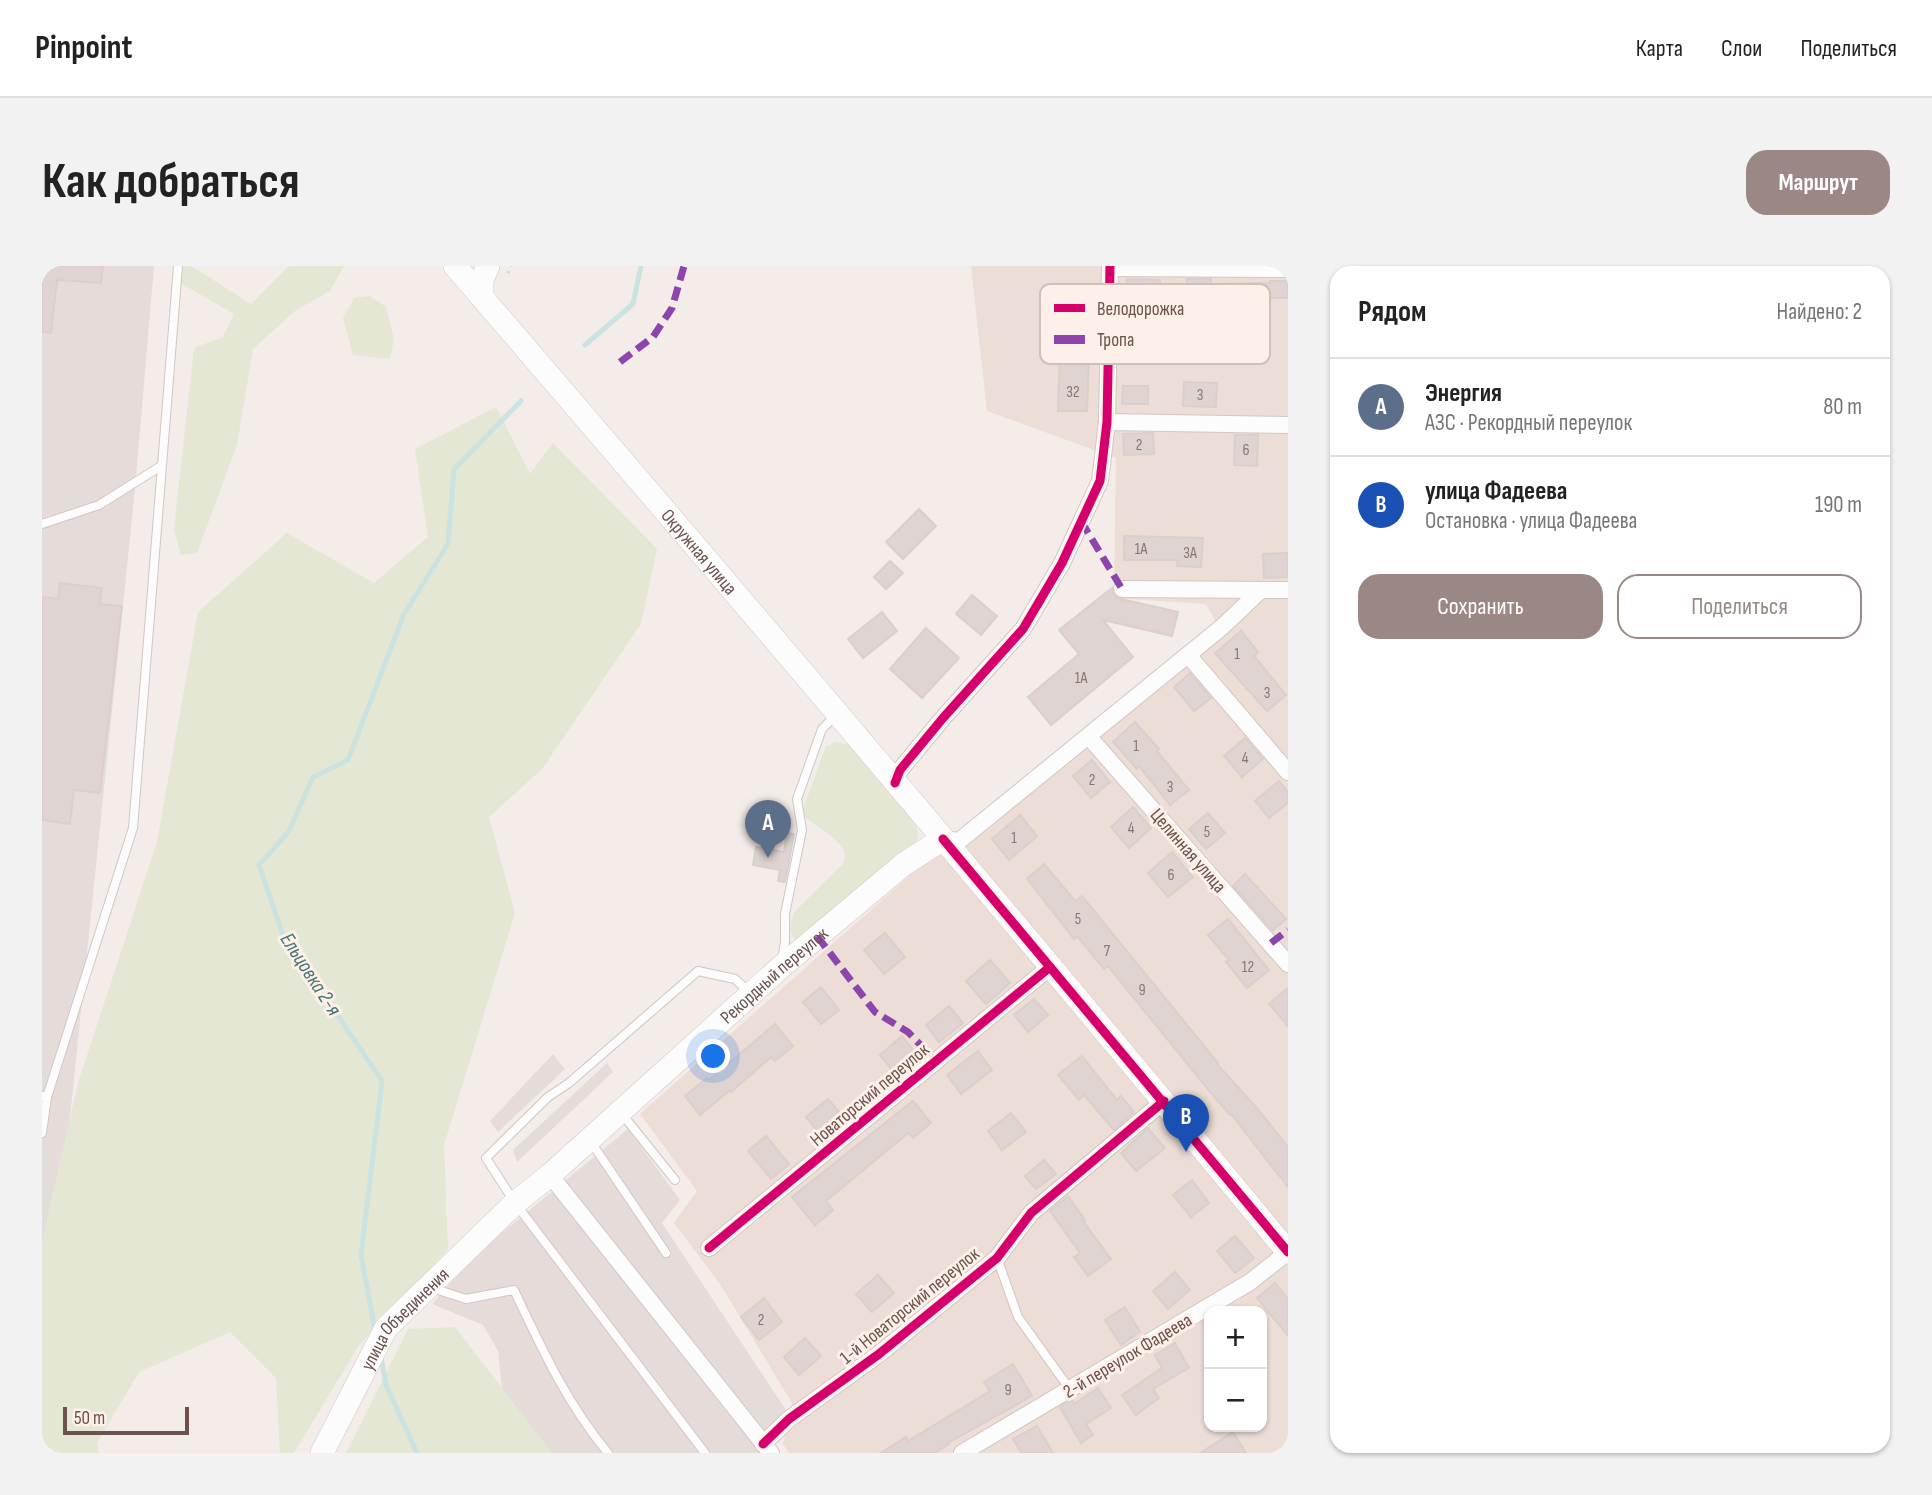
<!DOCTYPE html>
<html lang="ru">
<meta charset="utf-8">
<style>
body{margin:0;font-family:"Sofia Sans Condensed",sans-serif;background:#f2f2f2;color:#222}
.controls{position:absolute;right:21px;bottom:21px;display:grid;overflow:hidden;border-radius:14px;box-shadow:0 2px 5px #0004}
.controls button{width:63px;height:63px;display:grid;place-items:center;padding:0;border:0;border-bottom:2px solid #e0e0e0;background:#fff;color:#222;font:35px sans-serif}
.scale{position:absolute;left:21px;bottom:18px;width:126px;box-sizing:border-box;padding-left:7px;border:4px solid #6c514c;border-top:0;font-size:19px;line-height:24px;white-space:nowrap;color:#6c514c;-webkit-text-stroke:5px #fcf0e8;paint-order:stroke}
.you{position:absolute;left:672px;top:791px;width:24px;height:24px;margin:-18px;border:5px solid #fff;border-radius:50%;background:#1a73e8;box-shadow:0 0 0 10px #1a73e833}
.badge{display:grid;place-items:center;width:46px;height:46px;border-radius:50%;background:#9b8783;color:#fff;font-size:23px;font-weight:700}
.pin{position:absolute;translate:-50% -58px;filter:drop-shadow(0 2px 4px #0008)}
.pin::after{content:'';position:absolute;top:37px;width:24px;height:21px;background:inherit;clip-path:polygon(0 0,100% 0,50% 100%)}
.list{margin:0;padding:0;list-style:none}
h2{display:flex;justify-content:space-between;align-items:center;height:91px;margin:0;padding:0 28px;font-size:30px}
h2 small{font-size:23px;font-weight:400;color:#767676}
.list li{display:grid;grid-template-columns:46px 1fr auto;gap:21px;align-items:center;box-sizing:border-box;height:98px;padding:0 28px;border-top:2px solid #e0e0e0}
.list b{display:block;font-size:26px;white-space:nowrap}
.list p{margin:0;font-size:23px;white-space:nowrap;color:#767676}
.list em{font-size:23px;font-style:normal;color:#767676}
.actions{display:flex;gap:14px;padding:21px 28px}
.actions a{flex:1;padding:16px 0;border:2px solid #9b8783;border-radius:21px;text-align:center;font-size:24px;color:#9b8783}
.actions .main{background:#9b8783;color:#fff}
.map{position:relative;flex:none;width:1246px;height:1187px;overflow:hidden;border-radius:21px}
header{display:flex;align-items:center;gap:42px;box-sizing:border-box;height:98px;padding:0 35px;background:#fff;border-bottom:2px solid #e0e0e0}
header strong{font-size:33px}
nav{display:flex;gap:38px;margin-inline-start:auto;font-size:24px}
.intro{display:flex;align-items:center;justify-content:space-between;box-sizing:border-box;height:168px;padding:0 42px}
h1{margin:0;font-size:49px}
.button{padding:18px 32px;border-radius:21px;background:#9b8783;color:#fff;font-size:24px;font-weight:700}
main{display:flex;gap:42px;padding:0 42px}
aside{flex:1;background:#fff;border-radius:21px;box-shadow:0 2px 5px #0004}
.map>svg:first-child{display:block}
</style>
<header>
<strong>Pinpoint</strong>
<nav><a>Карта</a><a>Слои</a><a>Поделиться</a></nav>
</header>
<div class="intro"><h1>Как добраться</h1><a class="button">Маршрут</a></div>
<main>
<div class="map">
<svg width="1246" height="1187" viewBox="0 0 1246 1187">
<rect width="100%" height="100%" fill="#f3ece8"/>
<path fill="#ecddd6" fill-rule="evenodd" d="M929,0H1246V1187H747L741,1178L750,1137L678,1018L632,957L655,925L598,848L926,558L1175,358L1164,338L1072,332L1074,192L945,145ZM1167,1045H1220V1161H1167Z"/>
<g fill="#e5dcd9">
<path d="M0,0H112L93,223L16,967L0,1014Z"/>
<path d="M511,788L523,803L456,866L448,855Z"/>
<path d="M565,797L571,806L475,896L471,884Z"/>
<path d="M586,863L638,934L620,957L744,1144L716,1176L724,1187H506L461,1132L456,1085L441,1059L390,1038L434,988Z"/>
</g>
<g fill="#e4e7d4">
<path d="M136,0H149L209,38L247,0H302L288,25L254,44L211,83L195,179L155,287L139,289L132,264L152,82L181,71L192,48L135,15Z"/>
<path d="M328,30L344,41L352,73L348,93L311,89L301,52L312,32Z"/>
<path d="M454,141L488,208L511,177L615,283L599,358L500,503L447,551L473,647L402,879L406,983L317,1079L252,1187H238L234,1112L188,1066L97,1106L55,1177L57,1187H0V975L36,817L115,576L156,346L245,267L332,317L386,271L373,183Z"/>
<path d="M793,476L813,480L874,555L876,573L870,580L761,675L752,673C747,662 748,655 754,644L801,598C812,574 771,564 760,546L784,480Z"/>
<path d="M413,1061L510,1187H304L366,1063Z"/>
</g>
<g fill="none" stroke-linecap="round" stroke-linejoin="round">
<g stroke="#cbe3e0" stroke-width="5">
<path d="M545,77L543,79L591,38L599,0"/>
<path d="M333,1065L319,989L340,815L241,669L217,599L247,565L271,511L306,494L362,348L406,278L412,203L479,135"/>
<path d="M339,1091L344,1119L375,1187"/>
</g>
</g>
<g fill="#dfd4d1" stroke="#dbcfcb" stroke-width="2">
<path d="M0,0H61L59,17L15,14L9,67L0,66Z"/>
<path d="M1085,13L1118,14L1117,38L1083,36Z"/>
<path d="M1145,13H1169V18L1228,17V15H1246V32H1211V41L1147,45Z"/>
<path d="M1015,64H1048L1045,145H1016L1018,88H1015Z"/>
<path d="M1142,116L1175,117L1174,141L1141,140Z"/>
<path d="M1081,120H1106V138H1080Z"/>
<path d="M1111,167L1112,188L1082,189L1081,168Z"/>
<path d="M1193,169H1216L1215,200L1192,199Z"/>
<path d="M877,243L894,260L861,293L844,276Z"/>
<path d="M1082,270L1161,272L1159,301L1135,300L1136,294H1082Z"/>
<path d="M1246,287V311L1222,312L1221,288Z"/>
<path d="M848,295L861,307L844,323L832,311Z"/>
<path d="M18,317L60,322L58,338L80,340L58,527L32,524L28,558L0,554V331L16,333Z"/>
<path d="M1070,322L1071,328L1075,332L1136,346L1130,370L1061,354L1091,391L1009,459L986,431L1037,388L1017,364Z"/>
<path d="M930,329L955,350L939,369L914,348Z"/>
<path d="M840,346L855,365L821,392L806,373Z"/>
<path d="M884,362L917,392L880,432L848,403Z"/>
<path d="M1199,365L1216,386L1212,390L1244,429L1225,445L1173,387Z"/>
<path d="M1148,407L1169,432L1152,445L1132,421Z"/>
<path d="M1093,456L1117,483L1115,485L1147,524L1128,539L1097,500L1095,503L1071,476Z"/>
<path d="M1203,472L1221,493L1200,511L1182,490Z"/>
<path d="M1050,494L1068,516L1049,532L1031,510Z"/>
<path d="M1237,515L1246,526V537L1227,552L1213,535Z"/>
<path d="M1091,541L1109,562L1087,582L1069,561Z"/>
<path d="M1166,547L1183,567L1164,583L1147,563Z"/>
<path d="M978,549L995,570L967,594L950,573Z"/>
<path d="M745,567L752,568L743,616L736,615L738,604L711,599L714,581L742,586Z"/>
<path d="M1130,586L1151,611L1126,631L1106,607Z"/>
<path d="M1002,598L1033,635L1040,630L1176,797L1175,798L1219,847L1246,881V921L1189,848L1188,849L1169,827L1066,700L1062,703L1035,670L1032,673L985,613Z"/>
<path d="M1203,608L1244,653L1231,664L1191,620Z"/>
<path d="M1186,653L1227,704L1205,722L1184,696L1187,694L1166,669Z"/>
<path d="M843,667L863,691L842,708L822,684Z"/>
<path d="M948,694L968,717L944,738L924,715Z"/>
<path d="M779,721L797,744L779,758L761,736Z"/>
<path d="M1246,722V760L1227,738Z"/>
<path d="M992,733L1006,749L986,766L972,749Z"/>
<path d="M907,740L921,757L897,776L884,759Z"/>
<path d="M733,758L751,780L733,795L729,791L689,826L687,825L658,849L643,830L665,812L667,814Z"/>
<path d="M860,770L875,789L852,807L838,789Z"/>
<path d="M936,785L950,804L919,828L905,809Z"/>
<path d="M1040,790L1075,834L1079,830L1092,846L1072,864L1042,829L1037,834L1016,809Z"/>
<path d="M786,833L801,851L779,870L764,851Z"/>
<path d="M871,835L889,857L871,872L866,867L784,935L791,944L773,959L750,931Z"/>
<path d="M969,847L984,866L960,884L946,865Z"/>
<path d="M1106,862L1123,882L1094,905L1079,887Z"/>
<path d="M724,870L747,898L729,913L706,885Z"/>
<path d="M1002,894L1014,908L994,923L983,910Z"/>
<path d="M1150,914L1167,937L1149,951L1131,929Z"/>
<path d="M1026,930L1043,954L1041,955L1069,993L1046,1010L1032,991L1038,987L1008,945Z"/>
<path d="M1193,970L1212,992L1193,1007L1175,985Z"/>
<path d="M1133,1006L1148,1024L1126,1043L1111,1025Z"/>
<path d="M836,1009L852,1027L830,1046L814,1028Z"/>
<path d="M1233,1017L1246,1033V1070L1215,1032Z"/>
<path d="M722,1032L740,1056L717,1074L699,1051Z"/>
<path d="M1083,1041L1098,1066L1079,1079L1063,1054Z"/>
<path d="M763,1072L779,1090L757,1109L742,1091Z"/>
<path d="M1133,1077L1147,1102L1111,1123L1117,1132L1094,1149L1080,1129L1120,1102L1113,1089Z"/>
<path d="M971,1098L990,1130L906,1177L907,1178L893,1187H839L864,1171L866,1175L948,1125L942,1116Z"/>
<path d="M1056,1122L1069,1142L1044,1158L1051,1169L1039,1177L1018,1141L1030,1134L1032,1138Z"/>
<path d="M995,1160L1011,1187H980L971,1173Z"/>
<path d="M1191,1166L1204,1187H1158Z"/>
</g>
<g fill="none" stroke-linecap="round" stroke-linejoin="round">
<defs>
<g id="lane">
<path d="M0,258L57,239L119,200"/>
<path d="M740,694L743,676V648L760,564L755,533L780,463L793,450"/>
<path d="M0,830L5,831L91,562L136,0"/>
<path d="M580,848L633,914"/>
<path d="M0,867L5,831"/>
<path d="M549,876L624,987"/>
<path d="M955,992L976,1051L1027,1122"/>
<path d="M390,1022L424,1033L472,1024C499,1081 525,1138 566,1187"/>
<path d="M663,1187L473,937L444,892L506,831L527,817L656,705L693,713L707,726"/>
</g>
<g id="street">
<path d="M1068,2L1246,3"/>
<path d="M1065,156L1246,159"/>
<path d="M1080,323L1246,324"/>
<path d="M1146,389L1246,506"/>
<path d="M1047,471L1246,698"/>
<path d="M853,517L858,504L901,452L981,363L1020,297L1058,215L1065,156L1068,0"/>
<path d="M901,573L917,575L1180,361L1219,324"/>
<path d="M508,909L729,1187"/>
<path d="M667,982L1008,701"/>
<path d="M721,1178L747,1153L837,1088L955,992L989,947L1122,835"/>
<path d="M920,1187L1208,1016L1246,986"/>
</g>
<g id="secondary">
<path id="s1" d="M413,0C694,326 972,654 1246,986"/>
<path d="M440,31V14L446,0"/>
<path id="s2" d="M280,1187L344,1062L473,937L508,909L739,701L862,598L901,573"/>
</g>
</defs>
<use href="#lane" stroke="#d0c7c3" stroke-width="10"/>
<use href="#street" stroke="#d0c7c3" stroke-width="18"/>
<use href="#secondary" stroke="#d2c8c4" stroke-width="24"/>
<path stroke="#d4ccca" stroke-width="2.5" stroke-dasharray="2 5" stroke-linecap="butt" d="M466,7L469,0"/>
<use href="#lane" stroke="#fdfcfc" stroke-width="8"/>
<use href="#street" stroke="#fdfcfc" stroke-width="16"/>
<use href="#secondary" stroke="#fdfcfc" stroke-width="23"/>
<g stroke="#8e44ad" stroke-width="7" stroke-dasharray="14 7" stroke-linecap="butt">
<path d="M578,96L611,71L630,42L642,0"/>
<path d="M1039,255L1080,323"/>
<path d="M775,670L833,746L866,766L894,795"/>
<path d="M1229,677L1246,664"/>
</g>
<defs>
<g id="cycleway">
<path d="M853,517L858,504L901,452L981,363L1020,297L1058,215L1065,156L1068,0"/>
<path d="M901,573L1246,986"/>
<path d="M667,982L1008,701"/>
<path d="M721,1178L747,1153L837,1088L955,992L989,947L1122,835"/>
</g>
</defs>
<use href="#cycleway" stroke="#fcf0e8" stroke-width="13"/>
<use href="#cycleway" stroke="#d6006c" stroke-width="9"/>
</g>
<g text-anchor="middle" stroke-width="6" stroke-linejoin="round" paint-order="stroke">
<g font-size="16" fill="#8a746f">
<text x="1031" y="131">32</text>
<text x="1158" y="134">3</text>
<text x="1097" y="184">2</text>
<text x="1204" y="189">6</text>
<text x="1099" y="288">1А</text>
<text x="1148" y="292">3А</text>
<text x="1195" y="393">1</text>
<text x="1039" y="417">1А</text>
<text x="1225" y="432">3</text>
<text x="1094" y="485">1</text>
<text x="1203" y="497">4</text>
<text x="1050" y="519">2</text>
<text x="1128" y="526">3</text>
<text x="1089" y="567">4</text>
<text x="1165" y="571">5</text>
<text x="972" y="577">1</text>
<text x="1129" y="614">6</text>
<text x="1036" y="658">5</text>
<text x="1065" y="690">7</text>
<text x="1206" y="706">12</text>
<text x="1100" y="729">9</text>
<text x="719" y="1059">2</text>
<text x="966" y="1129">9</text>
</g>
<g font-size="19" fill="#6c514c" stroke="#fcf0e8">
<text dy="7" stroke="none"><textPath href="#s1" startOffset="376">Окружная улица</textPath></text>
<text transform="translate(1147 584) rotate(49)" y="7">Целинная улица</text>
<text dy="7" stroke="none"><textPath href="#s2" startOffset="665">Рекордный переулок</textPath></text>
<text transform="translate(827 828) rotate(-40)" y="7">Новаторский переулок</text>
<text transform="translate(867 1039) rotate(-39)" y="7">1-й Новаторский переулок</text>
<text dy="7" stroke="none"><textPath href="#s2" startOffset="159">улица Объединения</textPath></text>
<text transform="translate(1085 1089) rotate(-31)" y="7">2-й переулок Фадеева</text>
</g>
<g font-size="21" font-style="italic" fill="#477774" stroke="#fcf0e8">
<text transform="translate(269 708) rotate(57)" y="7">Ельцовка 2-я</text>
</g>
</g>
<rect x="998" y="18" width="230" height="80" rx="10" fill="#fcf0e8" stroke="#d1c0b9" stroke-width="2"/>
<rect x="1012" y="38" width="31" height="8" fill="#d6006c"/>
<rect x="1012" y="69" width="31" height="9" fill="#8e44ad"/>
<g font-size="19" fill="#6c514c">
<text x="1055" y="49">Велодорожка</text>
<text x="1055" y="80">Тропа</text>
</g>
</svg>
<div class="controls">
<button>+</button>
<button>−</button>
</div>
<div class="scale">50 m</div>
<div class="you"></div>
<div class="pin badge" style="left:726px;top:592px;background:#5c6f8a">A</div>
<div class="pin badge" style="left:1144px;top:886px;background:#1a4fb4">B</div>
</div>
<aside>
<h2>Рядом<small>Найдено: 2</small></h2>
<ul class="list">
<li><span class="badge" style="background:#5c6f8a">A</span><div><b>Энергия</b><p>АЗС · Рекордный переулок</p></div><em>80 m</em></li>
<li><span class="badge" style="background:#1a4fb4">B</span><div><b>улица Фадеева</b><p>Остановка · улица Фадеева</p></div><em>190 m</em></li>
</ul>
<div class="actions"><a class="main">Сохранить</a><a>Поделиться</a></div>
</aside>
</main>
